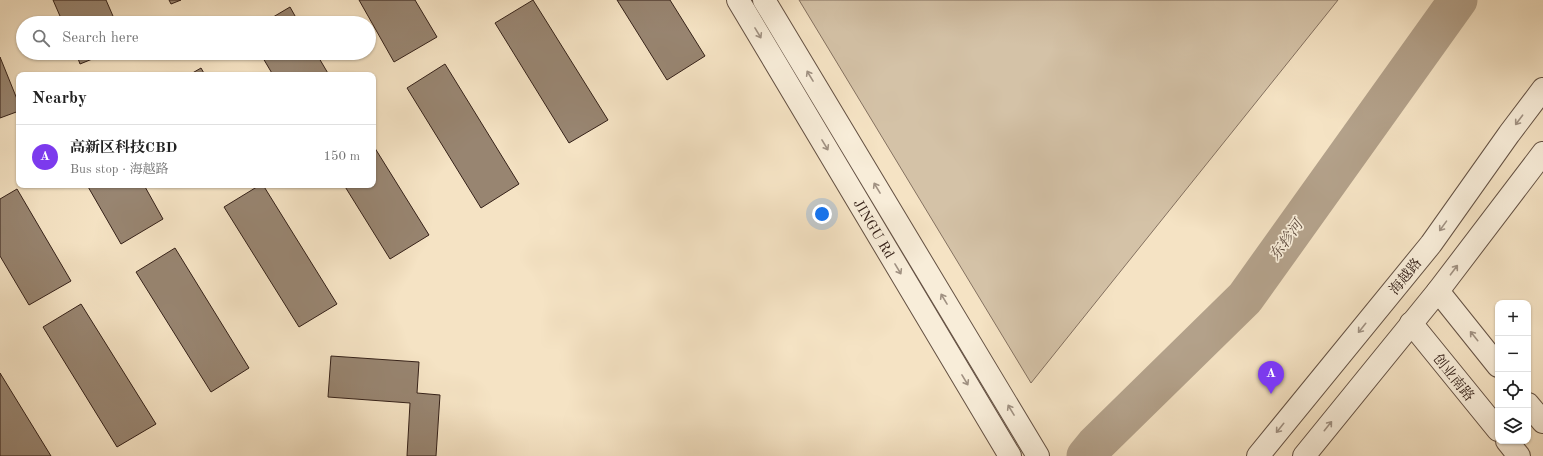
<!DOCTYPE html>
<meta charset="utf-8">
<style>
body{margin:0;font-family:"Old Standard TT","Noto Serif SC",serif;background:#f2f2f2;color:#222}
.controls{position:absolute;right:12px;bottom:12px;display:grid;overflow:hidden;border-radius:8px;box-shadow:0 1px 3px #0004}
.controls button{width:36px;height:36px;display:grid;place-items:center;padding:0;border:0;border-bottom:1px solid #e0e0e0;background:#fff;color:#222;font:20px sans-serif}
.you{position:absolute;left:822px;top:214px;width:14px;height:14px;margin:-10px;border:3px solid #fff;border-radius:50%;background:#1a73e8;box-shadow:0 0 0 6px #1a73e833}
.badge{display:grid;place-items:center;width:26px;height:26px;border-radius:50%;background:#7c3aed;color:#fff;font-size:13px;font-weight:700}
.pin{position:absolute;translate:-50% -33px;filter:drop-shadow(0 1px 2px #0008)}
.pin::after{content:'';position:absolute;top:21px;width:14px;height:12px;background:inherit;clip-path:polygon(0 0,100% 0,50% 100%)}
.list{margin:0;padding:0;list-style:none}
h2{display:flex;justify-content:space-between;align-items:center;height:52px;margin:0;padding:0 16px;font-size:17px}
h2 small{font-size:13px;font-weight:400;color:#767676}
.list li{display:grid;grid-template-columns:26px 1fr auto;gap:12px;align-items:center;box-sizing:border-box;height:64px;padding:0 16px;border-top:1px solid #e0e0e0}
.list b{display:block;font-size:15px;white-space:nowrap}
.list p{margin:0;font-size:13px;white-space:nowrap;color:#767676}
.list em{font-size:13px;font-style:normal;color:#767676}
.icon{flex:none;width:22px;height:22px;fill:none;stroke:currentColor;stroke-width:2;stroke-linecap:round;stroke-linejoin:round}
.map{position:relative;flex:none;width:1543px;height:456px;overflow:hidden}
.search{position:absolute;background:#fff;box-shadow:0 1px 3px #0004;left:16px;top:16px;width:360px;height:44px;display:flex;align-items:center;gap:10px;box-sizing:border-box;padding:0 14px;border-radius:22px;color:#767676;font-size:15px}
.panel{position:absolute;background:#fff;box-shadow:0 1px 3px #0004;left:16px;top:72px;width:360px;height:116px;border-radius:8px}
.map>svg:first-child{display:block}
</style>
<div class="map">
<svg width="1543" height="456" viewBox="0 0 1543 456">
<rect width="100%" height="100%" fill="#f5e3c4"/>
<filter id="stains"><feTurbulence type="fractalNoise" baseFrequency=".005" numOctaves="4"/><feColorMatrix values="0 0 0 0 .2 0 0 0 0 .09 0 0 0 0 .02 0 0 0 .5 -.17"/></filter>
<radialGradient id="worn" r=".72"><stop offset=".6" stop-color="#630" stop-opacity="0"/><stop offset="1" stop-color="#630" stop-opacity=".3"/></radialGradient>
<path fill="#d4c2a7" stroke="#847160" d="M799,0H1338L1031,383Z"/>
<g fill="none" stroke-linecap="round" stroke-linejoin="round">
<path stroke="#b3a18a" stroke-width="39" d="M1086,456L1095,445L1245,298L1458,0"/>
</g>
<g fill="#988571" stroke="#342018">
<path d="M53,0H106L116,23H63Z"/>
<path d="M169,0H181L171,4Z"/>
<path d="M359,0H415L437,37L394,62Z"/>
<path d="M533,0L608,120L569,143L495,23Z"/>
<path d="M617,0H670L705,56L667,80Z"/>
<path d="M290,7L299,23H263Z"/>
<path d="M76,53H107L80,64Z"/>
<path d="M260,53H316L329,75H273Z"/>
<path d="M0,57L19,104V111L0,118Z"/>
<path d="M445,64L519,184L481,208L407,88Z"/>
<path d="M201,68L205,75H189Z"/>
<path d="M373,145L429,235L390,259L344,185H373Z"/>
<path d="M87,185H144L163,219L121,244Z"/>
<path d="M260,185H263L337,304L299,327L224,207Z"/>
<path d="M17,189L71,281L29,305L0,256V199Z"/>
<path d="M175,248L249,368L211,392L136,272Z"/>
<path d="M81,304L156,424L117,447L43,327Z"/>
<path d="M331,356L419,362L417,393L440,395L436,456H407L410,403L328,397Z"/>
<path d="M0,373L51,456H0Z"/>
</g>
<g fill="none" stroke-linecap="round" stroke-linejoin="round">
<defs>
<g id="minor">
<path d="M1438,291L1498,366"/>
<path d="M1411,323L1498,430"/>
<path d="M1528,404L1543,422"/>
<path d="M1507,441L1519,456"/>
</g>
<g id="tertiary">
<path id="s1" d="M738,0L1010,456"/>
<path d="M764,0L1038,456"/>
<path d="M1258,456L1431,244L1509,134L1543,89"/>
<path d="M1304,456L1438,291L1543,153"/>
</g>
</defs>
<use href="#minor" stroke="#645143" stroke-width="24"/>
<use href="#tertiary" stroke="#645143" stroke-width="24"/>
<use href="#minor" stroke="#f8edd9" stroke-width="22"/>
<use href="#tertiary" stroke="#f8edd9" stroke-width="22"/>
</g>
<defs><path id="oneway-shaft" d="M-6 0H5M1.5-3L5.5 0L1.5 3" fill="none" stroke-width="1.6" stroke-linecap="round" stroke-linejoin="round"/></defs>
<g stroke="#a09182">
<use href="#oneway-shaft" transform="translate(758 33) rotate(59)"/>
<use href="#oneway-shaft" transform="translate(810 76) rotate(-121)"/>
<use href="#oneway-shaft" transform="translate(1519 120) rotate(127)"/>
<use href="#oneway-shaft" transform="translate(825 145) rotate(59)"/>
<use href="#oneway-shaft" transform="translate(877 188) rotate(-121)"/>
<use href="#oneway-shaft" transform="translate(1443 226) rotate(126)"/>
<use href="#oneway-shaft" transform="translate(898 269) rotate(59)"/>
<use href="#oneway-shaft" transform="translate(1454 270) rotate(-53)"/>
<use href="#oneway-shaft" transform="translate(944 299) rotate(-121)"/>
<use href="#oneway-shaft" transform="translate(1362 328) rotate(129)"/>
<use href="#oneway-shaft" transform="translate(1474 336) rotate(-129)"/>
<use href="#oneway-shaft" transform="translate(965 380) rotate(59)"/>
<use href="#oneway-shaft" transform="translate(1011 410) rotate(-121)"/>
<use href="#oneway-shaft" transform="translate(1328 426) rotate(-51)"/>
<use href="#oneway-shaft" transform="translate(1280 428) rotate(129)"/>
</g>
<g text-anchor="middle" stroke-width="3.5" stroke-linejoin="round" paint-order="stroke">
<g font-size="14" fill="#342018" stroke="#f8edd9">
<text dy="5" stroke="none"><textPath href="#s1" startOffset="266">JINGU Rd</textPath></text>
<text transform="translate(1405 276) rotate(-51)" y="5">海越路</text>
<text transform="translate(1454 377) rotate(51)" y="5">创业南路</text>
</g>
<g font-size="15" font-style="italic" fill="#604d40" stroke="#f8edd9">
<text transform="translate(1286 240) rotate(-54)" y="5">东轸河</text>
</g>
</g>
<rect width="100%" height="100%" filter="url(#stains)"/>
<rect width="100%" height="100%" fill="url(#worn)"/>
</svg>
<div class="controls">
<button>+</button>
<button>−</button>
<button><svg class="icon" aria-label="locate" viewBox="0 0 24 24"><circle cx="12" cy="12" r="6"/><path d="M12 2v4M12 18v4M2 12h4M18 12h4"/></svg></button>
<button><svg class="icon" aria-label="layers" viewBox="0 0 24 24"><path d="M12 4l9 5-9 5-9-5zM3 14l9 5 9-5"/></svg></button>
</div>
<div class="you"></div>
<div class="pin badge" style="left:1271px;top:394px">A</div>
<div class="search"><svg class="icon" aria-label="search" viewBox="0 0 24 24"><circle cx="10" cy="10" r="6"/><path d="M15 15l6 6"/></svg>Search here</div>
<section class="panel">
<h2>Nearby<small></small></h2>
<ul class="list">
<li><span class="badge">A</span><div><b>高新区科技CBD</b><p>Bus stop · 海越路</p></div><em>150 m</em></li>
</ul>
</section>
</div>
